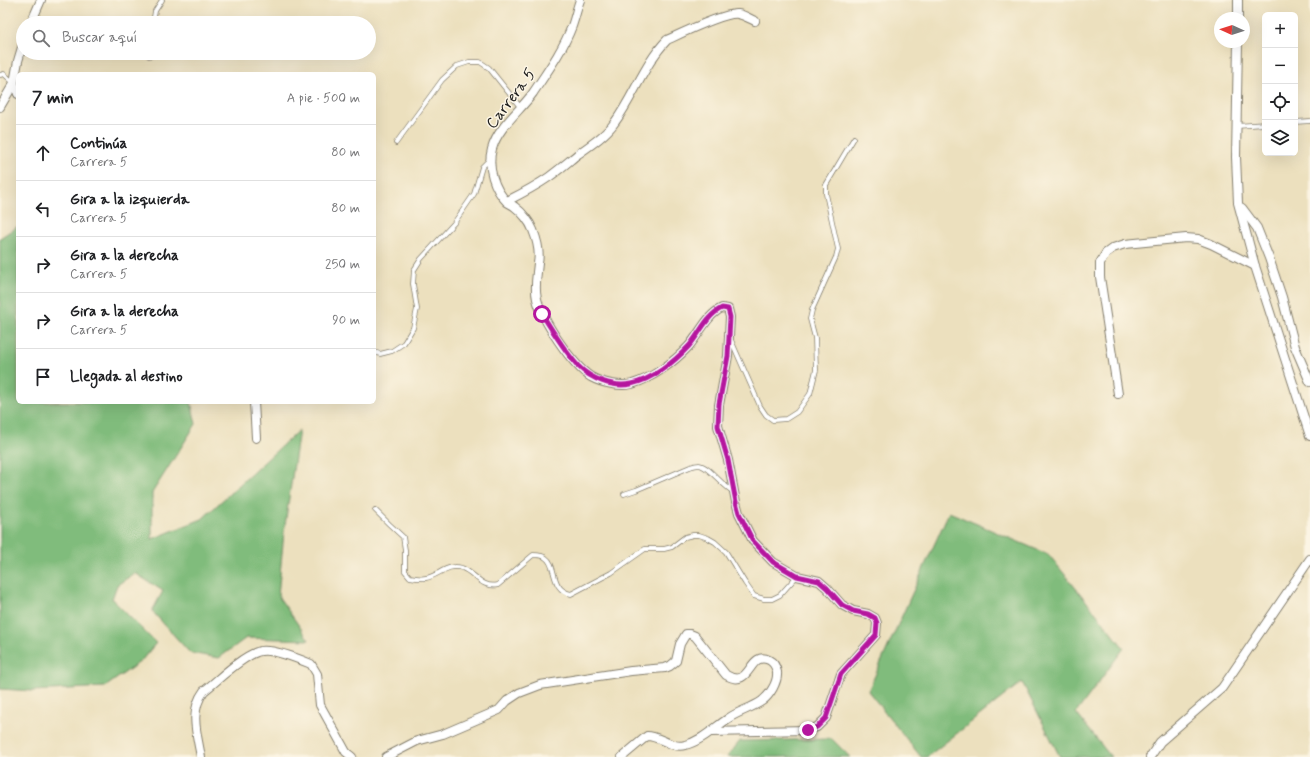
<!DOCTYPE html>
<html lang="es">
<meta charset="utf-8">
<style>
body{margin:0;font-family:Mynerve,sans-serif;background:#f6f6f6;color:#202124}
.controls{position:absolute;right:12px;top:12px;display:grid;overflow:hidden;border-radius:6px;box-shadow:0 4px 16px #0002}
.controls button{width:36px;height:36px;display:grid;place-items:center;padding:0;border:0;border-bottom:1px solid #e0e0e0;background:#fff;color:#202124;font:20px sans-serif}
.compass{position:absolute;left:1214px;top:12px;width:36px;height:36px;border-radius:50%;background:#fff;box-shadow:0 4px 16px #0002;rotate:273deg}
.stop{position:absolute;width:12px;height:12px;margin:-9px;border:3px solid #b5179e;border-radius:50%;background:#fff}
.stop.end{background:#b5179e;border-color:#fff;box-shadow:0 1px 4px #0008}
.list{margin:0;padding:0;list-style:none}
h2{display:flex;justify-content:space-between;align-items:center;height:52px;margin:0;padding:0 16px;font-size:17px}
h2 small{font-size:13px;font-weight:400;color:#757577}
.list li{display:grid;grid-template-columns:26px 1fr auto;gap:12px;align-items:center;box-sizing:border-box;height:56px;padding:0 16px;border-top:1px solid #e0e0e0}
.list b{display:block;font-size:15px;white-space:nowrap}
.list p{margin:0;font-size:13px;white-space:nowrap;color:#757577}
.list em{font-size:13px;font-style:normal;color:#757577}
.icon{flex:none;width:22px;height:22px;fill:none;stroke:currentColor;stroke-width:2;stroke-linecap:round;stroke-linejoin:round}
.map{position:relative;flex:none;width:1310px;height:757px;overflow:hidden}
.search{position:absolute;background:#fff;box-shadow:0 4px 16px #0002;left:16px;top:16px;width:360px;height:44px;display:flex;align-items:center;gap:10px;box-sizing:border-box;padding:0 14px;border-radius:22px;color:#757577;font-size:15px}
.panel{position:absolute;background:#fff;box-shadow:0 4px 16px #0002;left:16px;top:72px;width:360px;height:332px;border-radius:6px}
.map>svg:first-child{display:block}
</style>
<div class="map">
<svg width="1310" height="757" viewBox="0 0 1310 757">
<rect width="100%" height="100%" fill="#fcf5e5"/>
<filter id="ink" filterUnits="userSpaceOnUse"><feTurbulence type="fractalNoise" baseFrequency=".025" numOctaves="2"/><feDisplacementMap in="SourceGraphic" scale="8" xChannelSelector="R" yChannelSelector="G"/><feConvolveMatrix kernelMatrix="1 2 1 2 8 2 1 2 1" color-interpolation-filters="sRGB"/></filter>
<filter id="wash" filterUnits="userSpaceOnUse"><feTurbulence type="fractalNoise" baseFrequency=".012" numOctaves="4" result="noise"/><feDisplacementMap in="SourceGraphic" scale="16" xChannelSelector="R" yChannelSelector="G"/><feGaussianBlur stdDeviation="0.9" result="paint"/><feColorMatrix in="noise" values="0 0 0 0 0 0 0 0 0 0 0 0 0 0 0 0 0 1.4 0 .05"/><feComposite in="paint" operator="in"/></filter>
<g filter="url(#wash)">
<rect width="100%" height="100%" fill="#ece0be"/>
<g fill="#80bc7b" stroke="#4e6c4c">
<path d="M18,226V402H191L196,424L152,493V539L202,519L299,430L284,532L278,596L309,640L246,638L219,658L190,653L152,611L163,591L135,573L117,585L112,599L156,643L141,661L105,687L33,691L0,689V238Z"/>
<path d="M949,512L1049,555L1124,648L1076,713L1111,757H1060L1022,682L927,757H921L868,691Z"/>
<path d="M832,739L850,757H727L740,741Z"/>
</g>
</g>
<g filter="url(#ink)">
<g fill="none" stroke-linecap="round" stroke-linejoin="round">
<defs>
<g id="service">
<path d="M153,23L155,11L162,0"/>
<path d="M149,56V53"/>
<path d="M0,75L4,74L14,83"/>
<path d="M1295,122L1310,121"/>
<path d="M1237,126L1265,124"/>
<path d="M396,143L442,80L457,66L469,62H480L489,68L521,108"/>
<path d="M731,340L760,406L766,415L773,420L786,419L797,412L810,394L816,370L815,338L810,319L812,310L836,257L838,249L826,194V185L854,138"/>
<path d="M374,352L380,354L392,351L404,343L413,328L417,309L413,284L414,270L421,259L454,223L474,194L482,167L490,159"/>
<path d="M624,494L636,490L690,467C693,466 696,465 699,465C709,466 723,487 734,492"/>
<path d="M375,510L389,524L403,537L405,550V571L410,577C415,578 421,579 426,578C438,576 448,563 462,568C475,573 482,589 498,585L533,555C537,555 543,555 546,558C557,565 550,590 571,594L611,573L645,549H664L672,547L685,537L693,535H699L708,538L715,542L726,552L745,583L754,596L764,599H772L780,595L797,576"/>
</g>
<g id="minor">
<path d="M580,0C577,8 575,18 572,26C563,50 547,72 533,93C520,111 498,127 492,149C487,167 494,189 507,202C510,204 513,205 515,207C522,212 530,222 533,230C537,240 540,253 538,263C537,275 534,287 537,299C542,320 572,365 591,377C602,383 620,387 632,384C653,378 674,362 689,346C700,333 707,315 722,308L728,309L730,317L728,356L719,405L718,426L728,460L736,502L739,513L753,541L773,562L797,576L819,581L827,588L842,605L853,611L868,614L875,618L877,623L876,635L841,674L826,718L817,727L808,730L711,732"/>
<path d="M1238,0V18"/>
<path d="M31,23L41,0"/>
<path d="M1238,42L1236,157L1238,203L1255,266L1310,436"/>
<path d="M14,83L18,94"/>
<path d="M0,107L14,83L18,61L23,44"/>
<path d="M507,201C521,194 536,186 549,177C559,170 568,162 578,154C591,145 606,135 615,122C634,96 644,64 667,40C680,34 725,12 738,14C744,15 750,19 755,21"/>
<path d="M1242,208L1257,228L1269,258L1282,297L1295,347L1310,382"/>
<path d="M1118,394L1100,277V263L1106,253L1113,248L1125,244L1186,238L1198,239L1211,244L1255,266"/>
<path d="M254,402L256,438"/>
<path d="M201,757C197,734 189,711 204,691C218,680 240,658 257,652C269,647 299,659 311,664L317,674L320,705L346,752L352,757"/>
<path d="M386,757L417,741L443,734L499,710L507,701L519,693L540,685L631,671L665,668L670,666L676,661L680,644L686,634H690L695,636L726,675C752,690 748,650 769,660C773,662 776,667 777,672C778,682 770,695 762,701C752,708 739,711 729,718C715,727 702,741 685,745C672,749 660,736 647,736L622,757"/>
<path d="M1150,757L1160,742L1222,688L1310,559"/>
</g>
</defs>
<use href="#service" stroke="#847e6d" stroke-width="5.5"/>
<use href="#minor" stroke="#847e6d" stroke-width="10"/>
<use href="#service" stroke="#fff" stroke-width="4"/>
<use href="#minor" stroke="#fff" stroke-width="8"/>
</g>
</g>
<g fill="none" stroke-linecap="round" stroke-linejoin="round" filter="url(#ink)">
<path stroke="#b5179e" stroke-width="5" d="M542,314C553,332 564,350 578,366C591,379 613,388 631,384C652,380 674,362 689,346C700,333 707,315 722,308L728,309L730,317L728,356L719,404L718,426L728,460L736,502L739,513L753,541L773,562L797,576L819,581L827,588L842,605L853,611L868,614L875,618L877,623L876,635L841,674L826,718L817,727L808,730"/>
</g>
<g text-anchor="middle" stroke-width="3" stroke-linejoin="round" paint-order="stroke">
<g font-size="16" fill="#1c1c1c" stroke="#fcf5e5">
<text transform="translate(510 98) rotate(-53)" y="6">Carrera 5</text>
</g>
</g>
</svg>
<div class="controls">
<button>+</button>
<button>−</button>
<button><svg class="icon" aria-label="locate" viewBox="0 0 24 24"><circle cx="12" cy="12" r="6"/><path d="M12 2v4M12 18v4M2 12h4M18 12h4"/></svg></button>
<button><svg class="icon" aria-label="layers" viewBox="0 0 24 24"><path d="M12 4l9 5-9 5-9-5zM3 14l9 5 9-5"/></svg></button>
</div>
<svg class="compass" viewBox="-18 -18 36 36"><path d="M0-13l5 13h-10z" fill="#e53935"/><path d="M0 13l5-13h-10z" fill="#757577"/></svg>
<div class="stop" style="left:542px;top:314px"></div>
<div class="stop end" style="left:808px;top:730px"></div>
<div class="search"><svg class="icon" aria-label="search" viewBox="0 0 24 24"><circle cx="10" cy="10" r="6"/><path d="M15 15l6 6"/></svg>Buscar aquí</div>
<section class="panel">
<h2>7 min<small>A pie · 500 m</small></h2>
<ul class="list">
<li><svg class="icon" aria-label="ahead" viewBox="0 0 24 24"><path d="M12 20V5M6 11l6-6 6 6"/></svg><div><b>Continúa</b><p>Carrera 5</p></div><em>80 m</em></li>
<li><svg class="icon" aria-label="left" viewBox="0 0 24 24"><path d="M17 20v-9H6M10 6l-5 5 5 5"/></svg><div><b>Gira a la izquierda</b><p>Carrera 5</p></div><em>80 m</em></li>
<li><svg class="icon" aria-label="right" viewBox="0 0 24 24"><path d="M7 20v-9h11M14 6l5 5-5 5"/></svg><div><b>Gira a la derecha</b><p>Carrera 5</p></div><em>250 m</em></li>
<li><svg class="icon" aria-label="right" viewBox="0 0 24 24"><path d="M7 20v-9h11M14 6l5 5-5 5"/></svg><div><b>Gira a la derecha</b><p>Carrera 5</p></div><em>90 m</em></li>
<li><svg class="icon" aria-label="arrive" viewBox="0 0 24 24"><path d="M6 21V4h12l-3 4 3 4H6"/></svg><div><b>Llegada al destino</b></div></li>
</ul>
</section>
</div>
